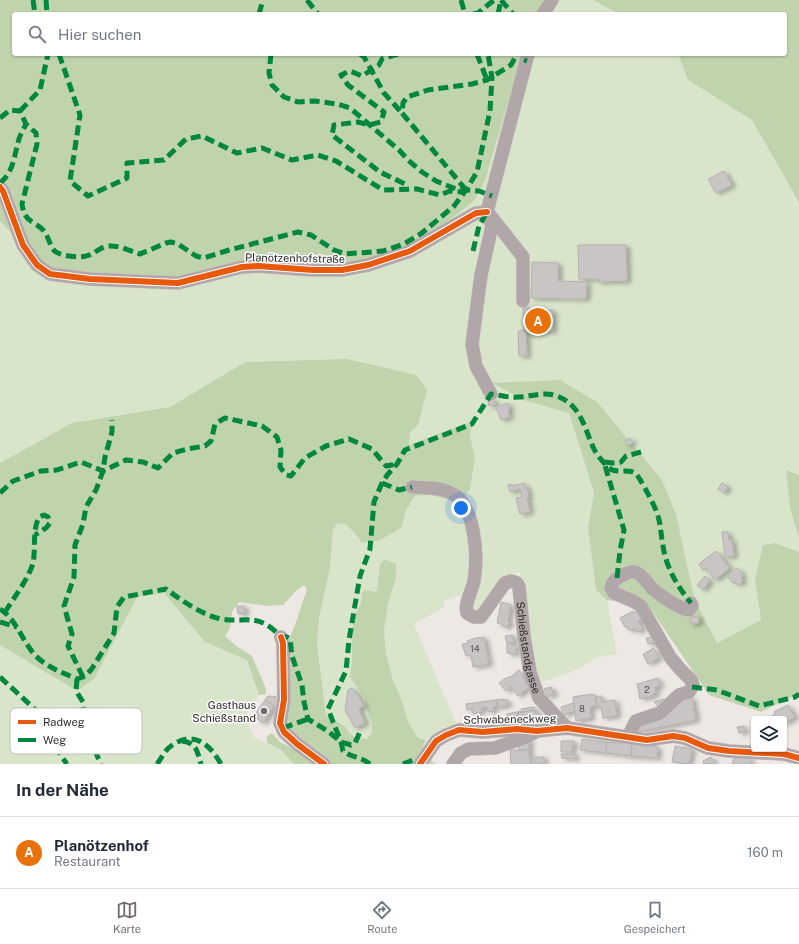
<!DOCTYPE html>
<html lang="de">
<meta charset="utf-8">
<style>
body{margin:0;font-family:"Public Sans",sans-serif;background:#f6f6f7;color:#1f2937}
.controls{position:absolute;right:12px;bottom:12px;display:grid;overflow:hidden;border-radius:4px;box-shadow:0 1px 3px #0004}
.controls button{width:36px;height:36px;display:grid;place-items:center;padding:0;border:0;border-bottom:1px solid #e0e1e3;background:#fff;color:#1f2937;font:20px sans-serif}
.you{position:absolute;left:461px;top:508px;width:14px;height:14px;margin:-10px;border:3px solid #fff;border-radius:50%;background:#1a73e8;box-shadow:0 0 0 6px #1a73e833}
.badge{display:grid;place-items:center;width:26px;height:26px;border-radius:50%;background:#716c69;color:#fff;font-size:13px;font-weight:700}
.pin{position:absolute;translate:-50% -50%;border:2px solid #fff;box-shadow:0 1px 4px #0006}
.list{margin:0;padding:0;list-style:none}
h2{display:flex;justify-content:space-between;align-items:center;height:52px;margin:0;padding:0 16px;font-size:17px}
h2 small{font-size:13px;font-weight:400;color:#747a83}
.list li{display:grid;grid-template-columns:26px 1fr auto;gap:12px;align-items:center;box-sizing:border-box;height:72px;padding:0 16px;border-top:1px solid #e0e1e3}
.list b{display:block;font-size:15px;white-space:nowrap}
.list p{margin:0;font-size:13px;white-space:nowrap;color:#747a83}
.list em{font-size:13px;font-style:normal;color:#747a83}
.icon{flex:none;width:22px;height:22px;fill:none;stroke:currentColor;stroke-width:2;stroke-linecap:round;stroke-linejoin:round}
.map{position:relative;flex:none;width:799px;height:764px;overflow:hidden}
.search{position:absolute;background:#fff;box-shadow:0 1px 3px #0004;left:12px;right:12px;top:12px;height:44px;display:flex;align-items:center;gap:10px;box-sizing:border-box;padding:0 14px;border-radius:4px;color:#747a83;font-size:15px}
.sheet{height:124px;background:#fff}
nav{display:flex;justify-content:space-around;align-items:center;box-sizing:border-box;height:56px;border-top:1px solid #e0e1e3;background:#fff;font-size:11px;color:#747a83}
nav a{display:grid;justify-items:center;gap:2px}
nav .on{color:#716c69}
.map>svg:first-child{display:block}
</style>
<div class="map">
<svg width="799" height="764" viewBox="0 0 799 764">
<defs>
<filter id="shadow"><feDropShadow dx="4" dy="2" stdDeviation="2" flood-color="#0004"/></filter>
</defs>
<rect width="100%" height="100%" fill="#eee8e4"/>
<g fill="#d9e5cb">
<path d="M548,0H593L619,14H539Z"/>
<path d="M522,54H678L688,80L752,120L791,188L799,203V475L786,470L790,508L799,538V552L775,543L755,580L761,620L717,644L695,601L676,514L662,480L597,402L560,380L493,383L526,401L569,413L594,494L588,528L596,590L607,600L617,654L599,657L569,673L538,683L530,656L520,572L504,576L482,611H476L473,605L477,590L445,600L443,608L414,624L457,725L445,727L426,740L418,738L409,724L400,696L393,680L386,654L384,630L388,604L396,578L380,565L377,589L375,592L365,590L362,592L361,603L355,615L352,631V660L350,677L364,697L368,714L372,722V733L367,739C347,738 353,732 340,723C334,720 331,721 326,715L317,644L319,618L330,568L333,530L336,523C347,520 356,535 362,543L402,527L406,510L415,496L430,495L455,501L470,490L475,457L470,434L472,422L409,445L410,432L418,425L245,362L170,407L72,423L0,463V221L44,267L485,181Z"/>
<path d="M164,593L205,642L247,660L259,695L245,716L254,738L280,749L294,764H0V645L77,691L94,679L137,596Z"/>
</g>
<g fill="#bfd3ad">
<path d="M0,0H548L539,14H14V54H522L485,181L474,201L445,224L409,249L354,266L280,264L177,280L58,272L44,267L0,221Z"/>
<path d="M593,0H799V203L791,188L752,120L688,80L678,54H785V14H619Z"/>
<path d="M347,359L416,375L427,390L418,425L410,432L409,445L473,421L470,435L475,457L470,490L455,501L430,495L415,496L406,510L402,527L380,540L362,543C356,535 347,520 336,524L333,530L330,568L319,618L317,644L326,715C331,721 334,720 340,723C353,732 347,738 367,739L372,733V722L368,714L364,697L350,677L352,660V631L355,615L361,603L362,592L365,590L375,592L377,589L380,565L384,560H387L396,564V578L388,604L384,630L386,654L393,680L400,696L409,724L418,738L426,740L420,753L436,764H294L280,749L267,743V736L272,733L280,742L295,750L293,735L284,717L286,646L295,625L307,589L304,585L296,591L283,605L269,606L239,602L232,612L230,628L225,636L235,645L252,656L266,689V694L259,695L247,660L205,642L164,593L137,597L94,679L77,691L0,645V463L72,423L170,407L245,362Z"/>
<path d="M560,380L597,402L662,480L676,514L695,601L717,643L761,620L755,580L763,545L775,543L799,552V694L761,712L709,695L648,605L607,600L596,590L588,528L594,493L569,413L526,401L492,383Z"/>
<path d="M786,470L799,475V538L790,508Z"/>
</g>
<g fill="#cac5c5" stroke="#b5b0b0" filter="url(#shadow)">
<path d="M724,171L732,185L716,193L708,179Z"/>
<path d="M578,245H626L627,281L598,282V279H579Z"/>
<path d="M532,262L558,263V281L587,282L586,299L531,298Z"/>
<path d="M523,308H533V311L553,310V331L524,332Z"/>
<path d="M524,330V332H526L527,356H519L518,331Z"/>
<path d="M494,399L495,405L489,406L488,401Z"/>
<path d="M508,403L510,409L509,410V412H508L510,417L501,420L496,407Z"/>
<path d="M630,438L633,443L627,446L625,441Z"/>
<path d="M524,483L525,488L527,487L529,497H527L530,512L520,514L516,498L522,497L520,489L510,492L508,485L512,484L513,486Z"/>
<path d="M722,483L728,487L724,493L718,489Z"/>
<path d="M722,532H728L729,540H732L734,556L725,557Z"/>
<path d="M716,551L730,568L715,580L706,568L703,570L699,564Z"/>
<path d="M737,568L743,575L741,578L743,581L738,585L735,582L733,583L727,576Z"/>
<path d="M705,576L710,581L703,590L697,585Z"/>
<path d="M501,602L511,605L508,620L510,624L507,627H504L501,624L497,623Z"/>
<path d="M237,606H244L245,613L238,614Z"/>
<path d="M633,611L634,613L638,611L642,619L638,621L643,629L638,632L636,629L629,630L626,627H625L620,618Z"/>
<path d="M698,616L699,623L691,624L690,618Z"/>
<path d="M513,635L514,642L507,644L505,636Z"/>
<path d="M484,637L489,664L473,667L471,655L466,656L462,644L468,643L467,641L476,638Z"/>
<path d="M652,637L654,643L648,644L646,638Z"/>
<path d="M512,643V645H516V654L507,653V644Z"/>
<path d="M654,648L659,658L648,664L643,654Z"/>
<path d="M519,670L523,675L522,676L526,681L525,683L529,687L518,696L511,687L506,691L499,683L504,679L512,676Z"/>
<path d="M658,678L660,686L655,687L656,693L653,694V696L640,699L637,684Z"/>
<path d="M551,687L554,694L548,697L544,689Z"/>
<path d="M352,688L355,693L356,692L364,706L359,709L365,723L355,728L345,710L348,690Z"/>
<path d="M592,694V695H595L597,706L590,707L591,718L576,721L573,697Z"/>
<path d="M268,696L279,697L277,713H274L275,707L265,700Z"/>
<path d="M601,696L602,702L615,700L617,716L603,718L601,706L597,707L596,697Z"/>
<path d="M692,697L696,720L638,732L644,722L671,712L678,700Z"/>
<path d="M497,699L507,700L508,705L498,707Z"/>
<path d="M664,699V702L659,707L654,702Z"/>
<path d="M265,700L274,706L263,723L254,716Z"/>
<path d="M496,700L497,706L493,707L494,711L488,712L487,707L481,708L482,712L473,714V709L467,710L466,704Z"/>
<path d="M573,703L575,711L563,715L561,707Z"/>
<path d="M788,705L795,717L784,724V719H767L775,714L774,712Z"/>
<path d="M534,707L535,710L518,713V716L505,719L507,714L522,711L521,709Z"/>
<path d="M535,710L536,714L540,713L542,721L529,723V719L525,720V722L515,724L514,717L518,716V713Z"/>
<path d="M744,726L745,732L739,733L737,727Z"/>
<path d="M529,738V750H519V742Z"/>
<path d="M582,739L607,742L606,753L580,750Z"/>
<path d="M561,741H574V746H572V752H561Z"/>
<path d="M607,742L632,744L631,756L606,753Z"/>
<path d="M632,744L658,747L657,758L631,756Z"/>
<path d="M675,746L692,749L689,764L672,762Z"/>
<path d="M510,750H529L530,764H511Z"/>
<path d="M561,754H575V759L562,758Z"/>
<rect x="535" y="757" width="9" height="7"/>
<path d="M711,757L715,764H704L703,761Z"/>
<path d="M734,758H749L752,763L751,764H732Z"/>
</g>
<g fill="none" stroke-linecap="round" stroke-linejoin="round">
<defs>
<g id="minor">
<path d="M543,14L552,0"/>
<path d="M0,187L3,191L23,245L37,265L50,274L90,279L178,283L242,267L258,266L313,270H342L368,265L410,251L476,213L487,212"/>
<path d="M490,215L523,257V301"/>
<path d="M491,394L476,366L472,344L481,275L492,226L487,212L528,54"/>
<path id="s1" d="M412,487C425,488 440,487 451,493C476,504 478,558 474,581C472,591 464,604 467,613L474,617H481L505,583L511,581L517,583L519,587L524,636L530,672L539,698L567,728"/>
<path d="M281,637L283,643L284,700L280,723L284,732L297,744L324,764"/>
<path d="M628,737L636,721L660,713L679,695L689,692L693,685L691,680L680,669L670,657L641,606L633,601L614,593L611,588C612,582 615,579 620,577C625,574 630,571 635,572C644,575 647,584 654,590C660,595 681,610 689,610L692,606L691,603"/>
<path d="M420,764L436,741L446,735L459,730L483,732L517,729L537,731L567,728L647,740L673,736L685,738L708,748L729,751L784,754L799,758"/>
<path d="M453,764L461,753L469,749L495,748L526,737L537,731"/>
</g>
</defs>
<use href="#minor" stroke="#cac6c3" stroke-width="14"/>
<use href="#minor" stroke="#b2a7a8" stroke-width="13"/>
<g stroke="#00873e" stroke-width="5" stroke-dasharray="10 5" stroke-linecap="butt">
<path d="M33,0L35,14"/>
<path d="M46,0L47,14"/>
<path d="M307,0L318,14"/>
<path d="M461,0L465,14"/>
<path d="M501,0L513,14"/>
<path d="M259,14L263,0"/>
<path d="M473,14L478,13L494,0"/>
<path d="M498,14L501,0"/>
<path d="M59,54L80,115L70,181L88,196L127,178V163L164,160L186,139L202,136L237,153L262,148L292,160L318,155L336,161L383,190L417,189L440,195L450,191L462,192L466,190"/>
<path d="M271,54L269,73L272,85L284,97L298,102L315,101L337,104L350,108L399,150L408,160L422,172L436,181L456,189L479,191L492,196"/>
<path d="M360,54L364,57L384,93L402,113"/>
<path d="M398,54L382,59L379,65L362,76L350,71L341,75L348,85L384,112L381,122L369,125L358,122L334,125L332,135L380,172L405,184L404,190"/>
<path d="M477,54L487,80"/>
<path d="M524,60L527,61"/>
<path d="M20,111L40,90L48,54"/>
<path d="M0,118L10,110L20,111L26,124L36,133L37,144L22,204C25,224 33,219 44,231C49,237 50,248 56,252C62,256 79,258 86,256C94,255 99,247 108,246C119,245 130,251 140,254L166,243L171,242L178,244L196,256L204,258L229,250L298,232L311,235L334,250L345,254L383,251L404,244L422,233L454,206L466,190L477,172L490,111L492,78L488,54"/>
<path d="M0,183C15,171 14,153 20,136C22,132 24,128 26,124"/>
<path d="M466,190L402,113L403,103L407,97L428,90L472,84L487,80L511,65L517,54"/>
<path d="M473,251L479,226L487,212"/>
<path d="M382,483L399,490L412,487"/>
<path d="M0,493L13,481L41,471L57,470L81,462L103,471L126,460L143,462L158,468L173,453L187,449L205,446L211,441L215,424L225,418L262,426L277,437L281,450L280,467L286,475L291,476L305,458L326,446L349,439L372,449L386,466L397,464"/>
<path d="M617,578L620,551L624,530L604,462L612,463L621,462L626,456L641,452"/>
<path d="M0,609C16,619 22,640 34,654C46,667 61,672 77,679L83,677L91,670L114,633L117,607L124,597L166,589C181,600 202,615 221,619C248,623 258,612 281,637H287L290,639L292,656L302,685L304,702L308,719L329,732L341,742L351,745L355,743L360,732"/>
<path d="M5,612C13,599 29,578 33,563C36,548 32,531 39,517L44,515L48,517L50,523L46,528L35,535"/>
<path d="M0,622L17,627"/>
<path d="M0,677L40,714L61,756L67,764"/>
<path d="M83,677L68,646L72,634L64,606L74,577L75,545L83,524L86,507L96,490L103,471L105,457L112,432V420"/>
<path d="M77,679L76,691L83,702V707L88,736L101,764"/>
<path d="M692,687L717,690L759,706L795,697L799,694"/>
<path d="M283,728L308,719"/>
<path d="M182,741C197,743 197,751 201,764"/>
<path d="M157,764C161,759 165,750 171,746C193,730 209,743 221,764"/>
<path d="M370,764C361,757 351,757 343,751L341,742L328,709L346,671L349,640L360,576L370,549L374,502L382,483L388,474L397,464L405,450L472,424L491,394C499,395 509,398 518,397C531,397 543,391 557,396C582,406 584,428 594,449C597,455 602,461 607,466C614,475 627,468 635,473C639,475 657,510 658,516C661,526 661,536 663,546C666,567 677,586 691,603"/>
<path d="M403,764L413,760V764"/>
</g>
<defs>
<g id="cycleway">
<path d="M0,187L3,191L23,245L37,265L50,274L90,279L178,283L242,267L258,266L313,270H342L368,265L410,251L476,213L487,212"/>
<path d="M281,637L283,643L284,700L280,723L284,732L297,744L324,764"/>
<path d="M420,764L436,741L446,735L459,730L483,732L517,729L537,731L567,728L647,740L673,736L685,738L708,748L729,751L784,754L799,758"/>
</g>
</defs>
<use href="#cycleway" stroke="#fff" stroke-width="8"/>
<use href="#cycleway" stroke="#e8590c" stroke-width="6"/>
</g>
<circle fill="#716c69" stroke="#fff" stroke-width="1.5" cx="264" cy="711" r="4"/>
<g text-anchor="middle" stroke-width="3" stroke-linejoin="round" paint-order="stroke">
<g font-size="9" fill="#54504e">
<text x="475" y="652">14</text>
<text x="647" y="693">2</text>
<text x="582" y="712">8</text>
</g>
<g font-size="11" fill="#2d2927" stroke="#fff">
<text transform="translate(295 258) rotate(1)" y="4">Planötzenhofstraße</text>
<text dy="4" stroke="none"><textPath href="#s1" startOffset="304">Schießstandgasse</textPath></text>
<text transform="translate(510 719) rotate(-1)" y="4">Schwabeneckweg</text>
</g>
<g font-size="11" fill="#2d2927" stroke="#fff" text-anchor="end">
<text x="256" y="709">Gasthaus<tspan x="256" dy="13">Schießstand</tspan></text>
</g>
</g>
<rect x="10" y="708" width="132" height="46" rx="6" fill="#fff" stroke="#c0bfbe" stroke-width="1"/>
<rect x="18" y="720" width="18" height="4" fill="#e8590c"/>
<rect x="18" y="738" width="18" height="4" fill="#00873e"/>
<g font-size="11" fill="#2d2927">
<text x="43" y="726">Radweg</text>
<text x="43" y="744">Weg</text>
</g>
</svg>
<div class="controls">
<button><svg class="icon" aria-label="layers" viewBox="0 0 24 24"><path d="M12 4l9 5-9 5-9-5zM3 14l9 5 9-5"/></svg></button>
</div>
<div class="you"></div>
<div class="pin badge" style="left:538px;top:321px;background:#e8710a">A</div>
<div class="search"><svg class="icon" aria-label="search" viewBox="0 0 24 24"><circle cx="10" cy="10" r="6"/><path d="M15 15l6 6"/></svg>Hier suchen</div>
</div>
<section class="sheet">
<h2>In der Nähe<small></small></h2>
<ul class="list">
<li><span class="badge" style="background:#e8710a">A</span><div><b>Planötzenhof</b><p>Restaurant</p></div><em>160 m</em></li>
</ul>
</section>
<nav>
<a class="on"><svg class="icon" aria-label="map" viewBox="0 0 24 24"><path d="M3 6l6-2 6 2 6-2v14l-6 2-6-2-6 2zM9 4v14M15 6v14"/></svg>Karte</a>
<a><svg class="icon" aria-label="directions" viewBox="0 0 24 24"><path d="M12 3l9 9-9 9-9-9zM9 14v-3h6M13 9l2 2-2 2"/></svg>Route</a>
<a><svg class="icon" aria-label="saved" viewBox="0 0 24 24"><path d="M7 4h10v16l-5-4-5 4z"/></svg>Gespeichert</a>
</nav>
